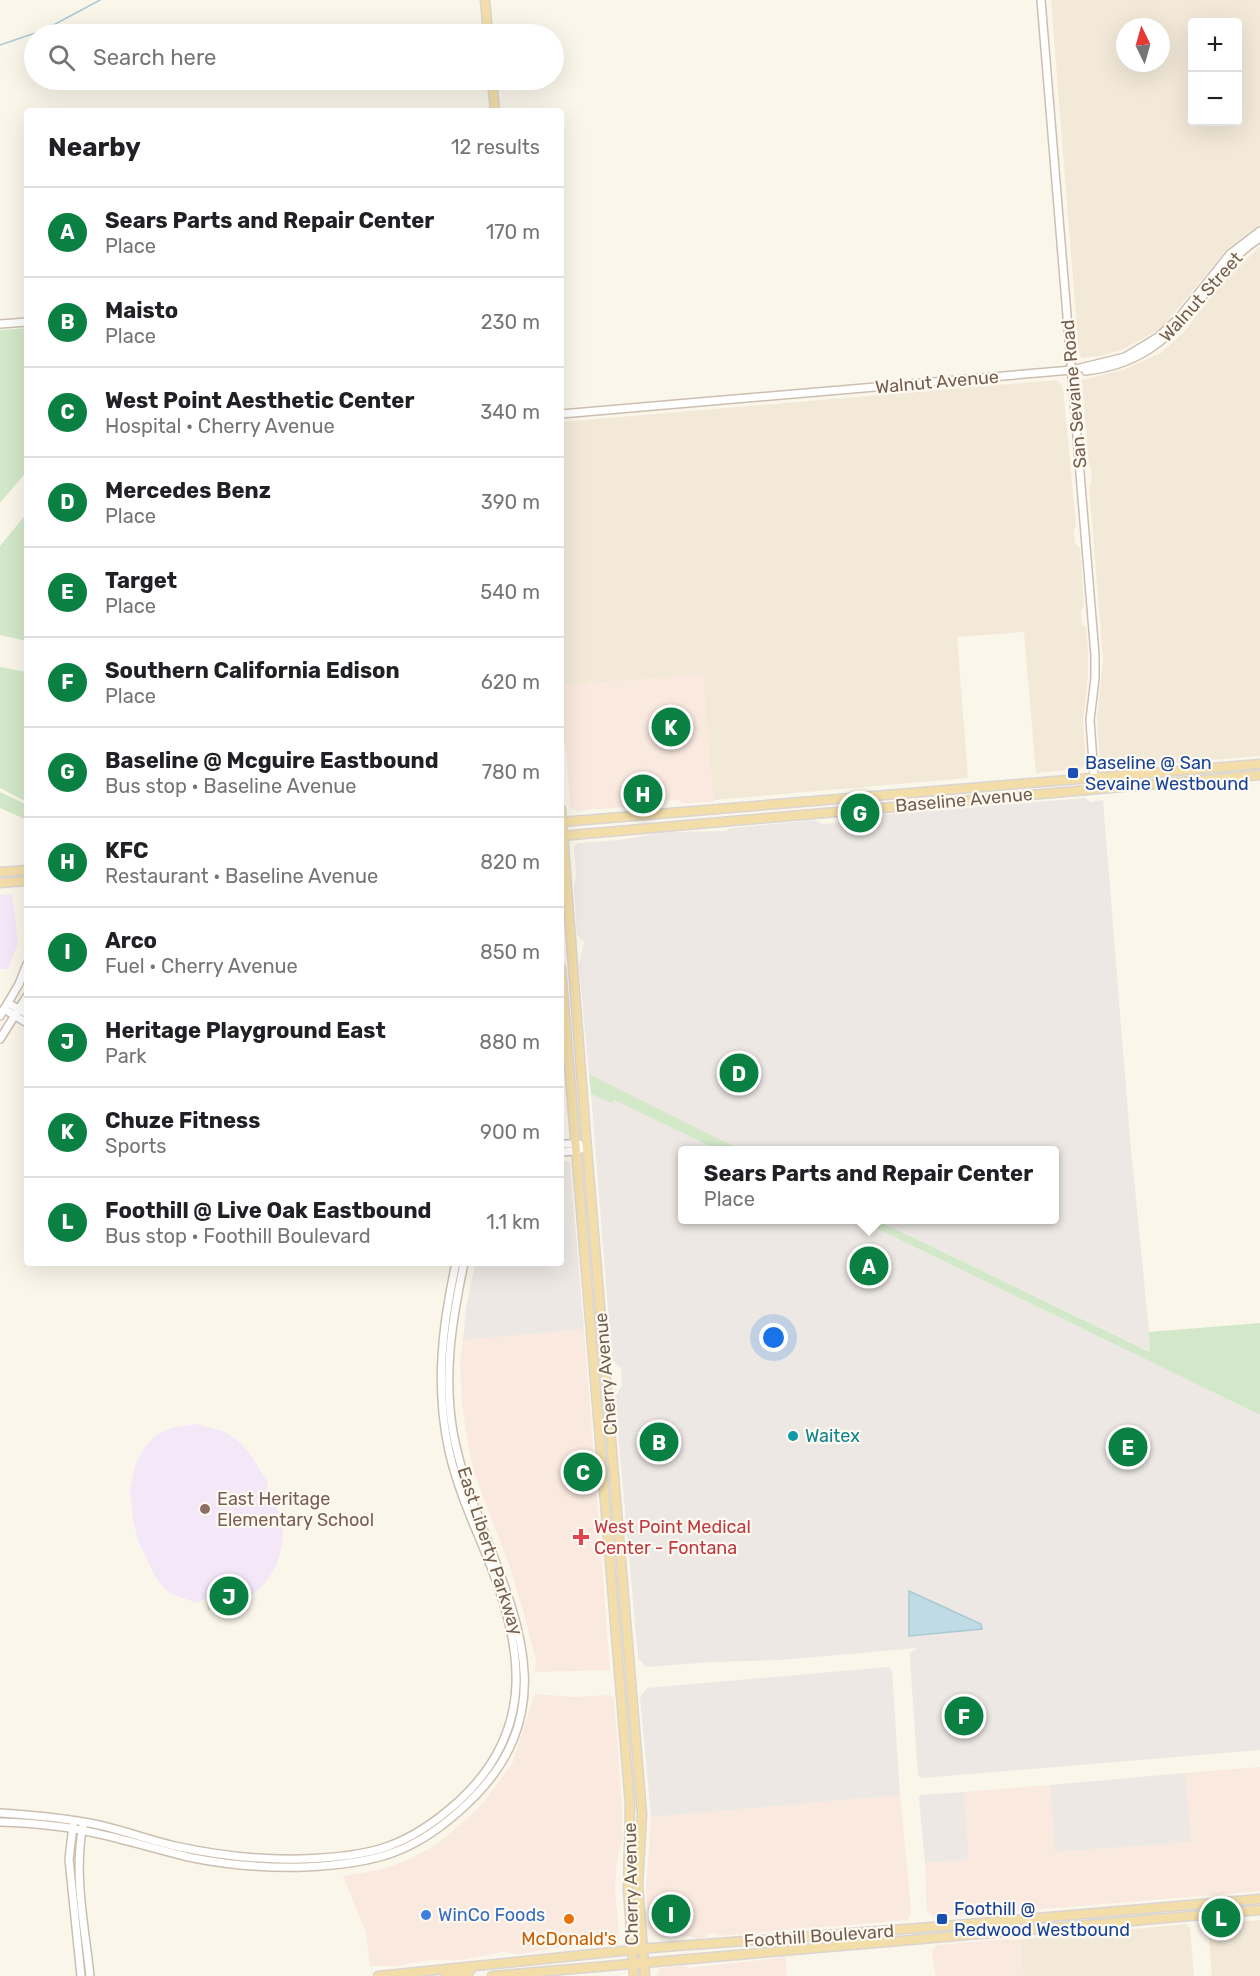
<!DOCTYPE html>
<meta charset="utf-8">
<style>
body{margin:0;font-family:Rubik,sans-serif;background:#f6f6f6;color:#202124}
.controls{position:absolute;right:18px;top:18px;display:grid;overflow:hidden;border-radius:6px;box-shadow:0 6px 24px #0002}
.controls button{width:54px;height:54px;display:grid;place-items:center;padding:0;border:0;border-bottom:2px solid #e0e0e0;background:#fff;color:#202124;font:30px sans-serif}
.compass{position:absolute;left:1116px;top:18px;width:54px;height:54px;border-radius:50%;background:#fff;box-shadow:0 6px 24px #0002;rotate:355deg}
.you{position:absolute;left:774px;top:1338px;width:21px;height:21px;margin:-15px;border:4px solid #fff;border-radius:50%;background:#1a73e8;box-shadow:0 0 0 9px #1a73e833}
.badge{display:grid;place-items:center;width:39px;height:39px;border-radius:50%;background:#0b8043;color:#fff;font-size:20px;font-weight:700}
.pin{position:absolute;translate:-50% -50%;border:3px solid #fff;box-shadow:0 2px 6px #0006}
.popup{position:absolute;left:678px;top:1146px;width:381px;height:78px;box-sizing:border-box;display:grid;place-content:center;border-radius:6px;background:#fff;filter:drop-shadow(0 2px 4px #0005);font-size:20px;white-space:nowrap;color:#757577}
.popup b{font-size:22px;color:#202124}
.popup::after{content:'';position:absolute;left:50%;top:100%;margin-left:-12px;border:12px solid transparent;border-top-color:#fff}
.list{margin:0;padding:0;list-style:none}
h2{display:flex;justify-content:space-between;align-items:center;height:78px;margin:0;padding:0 24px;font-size:26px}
h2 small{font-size:20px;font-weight:400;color:#757577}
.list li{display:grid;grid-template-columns:39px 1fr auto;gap:18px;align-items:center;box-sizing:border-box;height:90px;padding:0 24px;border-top:2px solid #e0e0e0}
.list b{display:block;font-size:22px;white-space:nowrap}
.list p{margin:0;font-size:20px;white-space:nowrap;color:#757577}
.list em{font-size:20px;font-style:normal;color:#757577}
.icon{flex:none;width:33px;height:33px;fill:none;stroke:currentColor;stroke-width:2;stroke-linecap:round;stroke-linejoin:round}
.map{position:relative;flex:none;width:1260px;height:1976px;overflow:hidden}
.search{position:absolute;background:#fff;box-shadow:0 6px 24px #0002;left:24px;top:24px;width:540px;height:66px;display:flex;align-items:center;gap:15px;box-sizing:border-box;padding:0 21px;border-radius:33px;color:#757577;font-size:22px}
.panel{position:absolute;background:#fff;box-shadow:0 6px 24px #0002;left:24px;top:108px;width:540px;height:1158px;border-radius:6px}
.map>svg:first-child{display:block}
</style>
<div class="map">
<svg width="1260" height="1976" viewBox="0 0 1260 1976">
<rect width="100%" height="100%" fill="#fbf6ea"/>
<g fill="#f2e9d9" fill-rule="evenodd">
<path d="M1051,0H1260V224L1227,249L1162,328L1124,349L1100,356L1083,358L1079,355ZM1192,22H1238V122H1192ZM1125,27H1161V63H1125Z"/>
<path d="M1260,246V756L1105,769L1100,765L1097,718L1103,659L1089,485L1092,481L1091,467L1089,465L1082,380L1123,370L1161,353L1183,333L1218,288Z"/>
<path d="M1056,380L1063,387L1076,526L1074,529L1075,543L1080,548L1084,606L1081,611L1082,624L1086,628L1088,651V675L1083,721L1086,764L1080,769L1036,773L1024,632L957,637L968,778L714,800L709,767L703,674L561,686V422Z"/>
<path d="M1260,1920V1976H1212L1208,1926L1210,1924Z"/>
<path d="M1186,1924L1190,1928L1194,1976H1023L1020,1940L1047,1936L1050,1937Z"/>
</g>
<g fill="#fae9df">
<path d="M703,674L714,802L683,803L679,800L664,801L660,805L646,808L630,806L604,809H592L578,812L570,807L567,757L561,727L563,718L561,686Z"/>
<path d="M584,1329L610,1670L535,1672L536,1660L523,1610L510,1567L475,1475L469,1450L462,1403L460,1362L463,1340Z"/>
<path d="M535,1694L574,1697L609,1695L614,1697L622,1809V1841L617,1860L615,1888L619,1939L618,1942L553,1948L521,1954L502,1952L462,1960H429L396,1966H370L366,1932L343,1876L380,1870L403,1862L436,1845L462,1823L483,1803L512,1764Z"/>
<path d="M1260,1767V1891L935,1918L927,1911L925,1863L969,1859L964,1792L1050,1785L1055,1852L1191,1842L1185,1773Z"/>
<path d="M900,1795L911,1911L908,1920L718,1936L715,1933L707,1934L706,1938L698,1939L689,1936L661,1938L649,1927L646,1890L651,1817Z"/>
<path d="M1004,1939L1020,1940L1023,1976H936L932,1954V1950L937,1945Z"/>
<path d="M785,1957L787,1976H656L660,1968L684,1966L689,1968Z"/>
</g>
<g fill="#ede8e3">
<path d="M1085,798L1091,802L1103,800L1130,1138L1151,1352L877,1220H1055V1150H741L589,1074L579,965L584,942L577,935L574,888L576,876L574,847L578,843L619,840L666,832L725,831L731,828L815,820L822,824L837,823L843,818Z"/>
<path d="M591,1094L612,1102L614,1100L718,1150H683V1220H859L1260,1415V1750L922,1778L918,1775L910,1660V1653L918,1648L780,1660L713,1662L646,1667L638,1658L615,1397L622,1386L621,1368L612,1360Z"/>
<path d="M568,1161L570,1163L584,1329L463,1340L466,1309L475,1263H561V1162Z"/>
<path d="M889,1667L892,1671L900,1795L651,1817L640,1697L647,1688Z"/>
<path d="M1185,1773L1191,1842L1055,1852L1050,1785Z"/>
<path d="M964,1792L969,1859L925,1863L919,1798L921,1795Z"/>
</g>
<g fill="#f3e7f8">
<path d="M12,894L18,943L8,969H0V895Z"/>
<path d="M196,1424L223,1431L237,1440L248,1451L268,1483L267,1489L280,1514L283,1529L282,1545L276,1567L262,1587L252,1595L237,1581L207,1595L208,1597L197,1603L169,1593L156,1578L138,1541L133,1519L130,1489L136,1462L149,1442L155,1436L171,1428Z"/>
</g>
<g fill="#d3e8c9">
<path d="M27,328V471L0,503V330Z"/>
<path d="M27,513V641L0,635V546Z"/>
<path d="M0,667L27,672V802L0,788Z"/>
<path d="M0,792L27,805V820L0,808Z"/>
<path d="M589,1074L741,1150H718L614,1100L612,1103L591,1094Z"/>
<path d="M859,1220H877L1150,1352L1149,1332L1260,1323V1415Z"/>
<path d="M237,1581L252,1595L233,1606L208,1610L206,1594Z"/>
</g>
<path fill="#c0dbe3" stroke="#a7cad4" stroke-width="1.5" d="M909,1591L981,1624L982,1629L909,1636Z"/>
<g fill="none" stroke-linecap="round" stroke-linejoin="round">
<path stroke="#a7cad4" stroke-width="1.5" d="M0,45L44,30L100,0"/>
<defs>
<g id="minor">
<path d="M1041,0L1095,655V678L1090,720L1095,789"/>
<path d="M0,324L27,322"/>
<path d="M1086,371C1147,364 1175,332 1211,286C1226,268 1240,250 1260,238"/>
<path d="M561,414L1072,370L1125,357L1158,337L1178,319L1230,254L1260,231"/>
<path d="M8,1003L27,1014"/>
<path d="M4,1009L27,1023"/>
<path d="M0,1016L19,984L27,964"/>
<path d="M0,1039L27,996"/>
<path d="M561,1144H579"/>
<path d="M561,1152L576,1151L587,1146"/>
<path d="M0,1813C33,1815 67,1818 99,1825C125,1831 150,1840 175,1846C216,1855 259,1860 301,1859C370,1857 407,1848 459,1801C538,1728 523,1645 486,1554C472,1520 457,1487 449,1451C435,1387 442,1326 456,1263"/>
<path d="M0,1822C30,1823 60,1825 90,1832C125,1839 158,1850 193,1858C229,1865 268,1868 304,1867C375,1864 416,1853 468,1803C592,1685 476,1561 453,1432C443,1374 452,1320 464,1263"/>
<path d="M73,1826L69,1859L81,1976"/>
<path d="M83,1826C73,1873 85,1928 90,1976"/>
</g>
<g id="major">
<path d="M485,0L488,34"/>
<path d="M492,80L495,111"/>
<path d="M561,809L586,1137L642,1814L638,1885L645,1976"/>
<path d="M561,822L1260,764"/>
<path d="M561,836L1260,775"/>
<path d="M0,872L27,870"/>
<path d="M0,883L27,881"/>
<path d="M561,968L630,1805L628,1888L634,1976"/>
<path d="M378,1976L651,1948L932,1927L1260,1899"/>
<path d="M445,1976L466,1974L470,1971V1967"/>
<path d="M492,1976L1260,1910"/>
</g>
</defs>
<use href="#minor" stroke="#ccbfb1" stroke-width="10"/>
<use href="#major" stroke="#dbd5d1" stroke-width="11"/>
<use href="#minor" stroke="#fff" stroke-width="7"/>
<use href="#major" stroke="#f3dea9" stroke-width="8"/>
</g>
<g fill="#1a4fb4" stroke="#fefaf1" stroke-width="2">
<rect x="1067" y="767" width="12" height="12" rx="3"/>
<rect x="936" y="1913" width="12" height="12" rx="3"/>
</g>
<circle fill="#0f9aa8" stroke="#fefaf1" stroke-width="2" cx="793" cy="1436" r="6"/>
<circle fill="#8d6e63" stroke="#fefaf1" stroke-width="2" cx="205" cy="1509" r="6"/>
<path fill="#e0444e" stroke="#fefaf1" stroke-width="2" d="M578 1528h6v6h6v6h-6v6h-6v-6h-6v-6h6z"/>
<circle fill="#3f7fe0" stroke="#fefaf1" stroke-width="2" cx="426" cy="1915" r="6"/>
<circle fill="#e8710a" stroke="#fefaf1" stroke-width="2" cx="569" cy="1919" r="6"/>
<g text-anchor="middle" stroke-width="4.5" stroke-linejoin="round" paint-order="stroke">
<g font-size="18" fill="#745f4f" stroke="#fefaf1">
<text transform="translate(1201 297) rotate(-48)" y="6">Walnut Street</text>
<text transform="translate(937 382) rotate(-5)" y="6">Walnut Avenue</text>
<text transform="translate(1074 394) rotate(-95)" y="6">San Sevaine Road</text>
<text transform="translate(964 800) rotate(-5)" y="6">Baseline Avenue</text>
<text transform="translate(606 1374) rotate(-95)" y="6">Cherry Avenue</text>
<text transform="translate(490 1551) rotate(72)" y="6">East Liberty Parkway</text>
<text transform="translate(631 1884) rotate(-91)" y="6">Cherry Avenue</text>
<text transform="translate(819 1936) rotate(-4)" y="6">Foothill Boulevard</text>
</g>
<g font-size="18" fill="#164399" stroke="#fefaf1" text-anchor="start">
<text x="1085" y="769">Baseline @ San<tspan x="1085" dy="21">Sevaine Westbound</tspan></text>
<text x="954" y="1915">Foothill @<tspan x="954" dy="21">Redwood Westbound</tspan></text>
</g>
<g font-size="18" fill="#0d838f" stroke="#fefaf1" text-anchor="start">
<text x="805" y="1442">Waitex</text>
</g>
<g font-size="18" fill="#785e54" stroke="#fefaf1" text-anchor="start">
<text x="217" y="1505">East Heritage<tspan x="217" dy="21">Elementary School</tspan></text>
</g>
<g font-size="18" fill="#be3a42" stroke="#fefaf1" text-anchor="start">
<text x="594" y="1533">West Point Medical<tspan x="594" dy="21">Center - Fontana</tspan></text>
</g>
<g font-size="18" fill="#366cbe" stroke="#fefaf1" text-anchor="start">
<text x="438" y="1921">WinCo Foods</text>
</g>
<g font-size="18" fill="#c56008" stroke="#fefaf1">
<text x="569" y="1945">McDonald's</text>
</g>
</g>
</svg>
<div class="controls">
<button>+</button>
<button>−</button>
</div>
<svg class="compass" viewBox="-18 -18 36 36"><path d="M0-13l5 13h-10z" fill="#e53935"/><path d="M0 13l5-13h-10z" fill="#757577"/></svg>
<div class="you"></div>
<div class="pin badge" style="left:869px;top:1266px">A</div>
<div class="popup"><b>Sears Parts and Repair Center</b>Place</div>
<div class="pin badge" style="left:659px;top:1442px">B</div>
<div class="pin badge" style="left:583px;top:1472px">C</div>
<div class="pin badge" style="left:739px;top:1073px">D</div>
<div class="pin badge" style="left:1128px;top:1447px">E</div>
<div class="pin badge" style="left:964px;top:1716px">F</div>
<div class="pin badge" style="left:860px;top:813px">G</div>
<div class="pin badge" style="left:643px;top:794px">H</div>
<div class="pin badge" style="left:671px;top:1914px">I</div>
<div class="pin badge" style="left:229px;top:1596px">J</div>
<div class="pin badge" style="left:671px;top:727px">K</div>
<div class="pin badge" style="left:1221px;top:1918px">L</div>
<div class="search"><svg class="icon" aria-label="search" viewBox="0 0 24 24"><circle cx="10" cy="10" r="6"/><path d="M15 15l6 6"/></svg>Search here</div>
<section class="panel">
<h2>Nearby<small>12 results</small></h2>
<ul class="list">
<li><span class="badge">A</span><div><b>Sears Parts and Repair Center</b><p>Place</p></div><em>170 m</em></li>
<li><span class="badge">B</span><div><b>Maisto</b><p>Place</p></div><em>230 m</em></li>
<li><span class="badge">C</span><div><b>West Point Aesthetic Center</b><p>Hospital · Cherry Avenue</p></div><em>340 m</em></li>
<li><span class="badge">D</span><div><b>Mercedes Benz</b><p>Place</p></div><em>390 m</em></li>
<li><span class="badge">E</span><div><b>Target</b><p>Place</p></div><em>540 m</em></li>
<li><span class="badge">F</span><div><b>Southern California Edison</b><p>Place</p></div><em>620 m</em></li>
<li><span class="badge">G</span><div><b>Baseline @ Mcguire Eastbound</b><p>Bus stop · Baseline Avenue</p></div><em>780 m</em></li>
<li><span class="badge">H</span><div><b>KFC</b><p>Restaurant · Baseline Avenue</p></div><em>820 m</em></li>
<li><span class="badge">I</span><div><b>Arco</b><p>Fuel · Cherry Avenue</p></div><em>850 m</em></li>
<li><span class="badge">J</span><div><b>Heritage Playground East</b><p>Park</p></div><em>880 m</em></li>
<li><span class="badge">K</span><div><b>Chuze Fitness</b><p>Sports</p></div><em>900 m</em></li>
<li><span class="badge">L</span><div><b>Foothill @ Live Oak Eastbound</b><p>Bus stop · Foothill Boulevard</p></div><em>1.1 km</em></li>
</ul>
</section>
</div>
